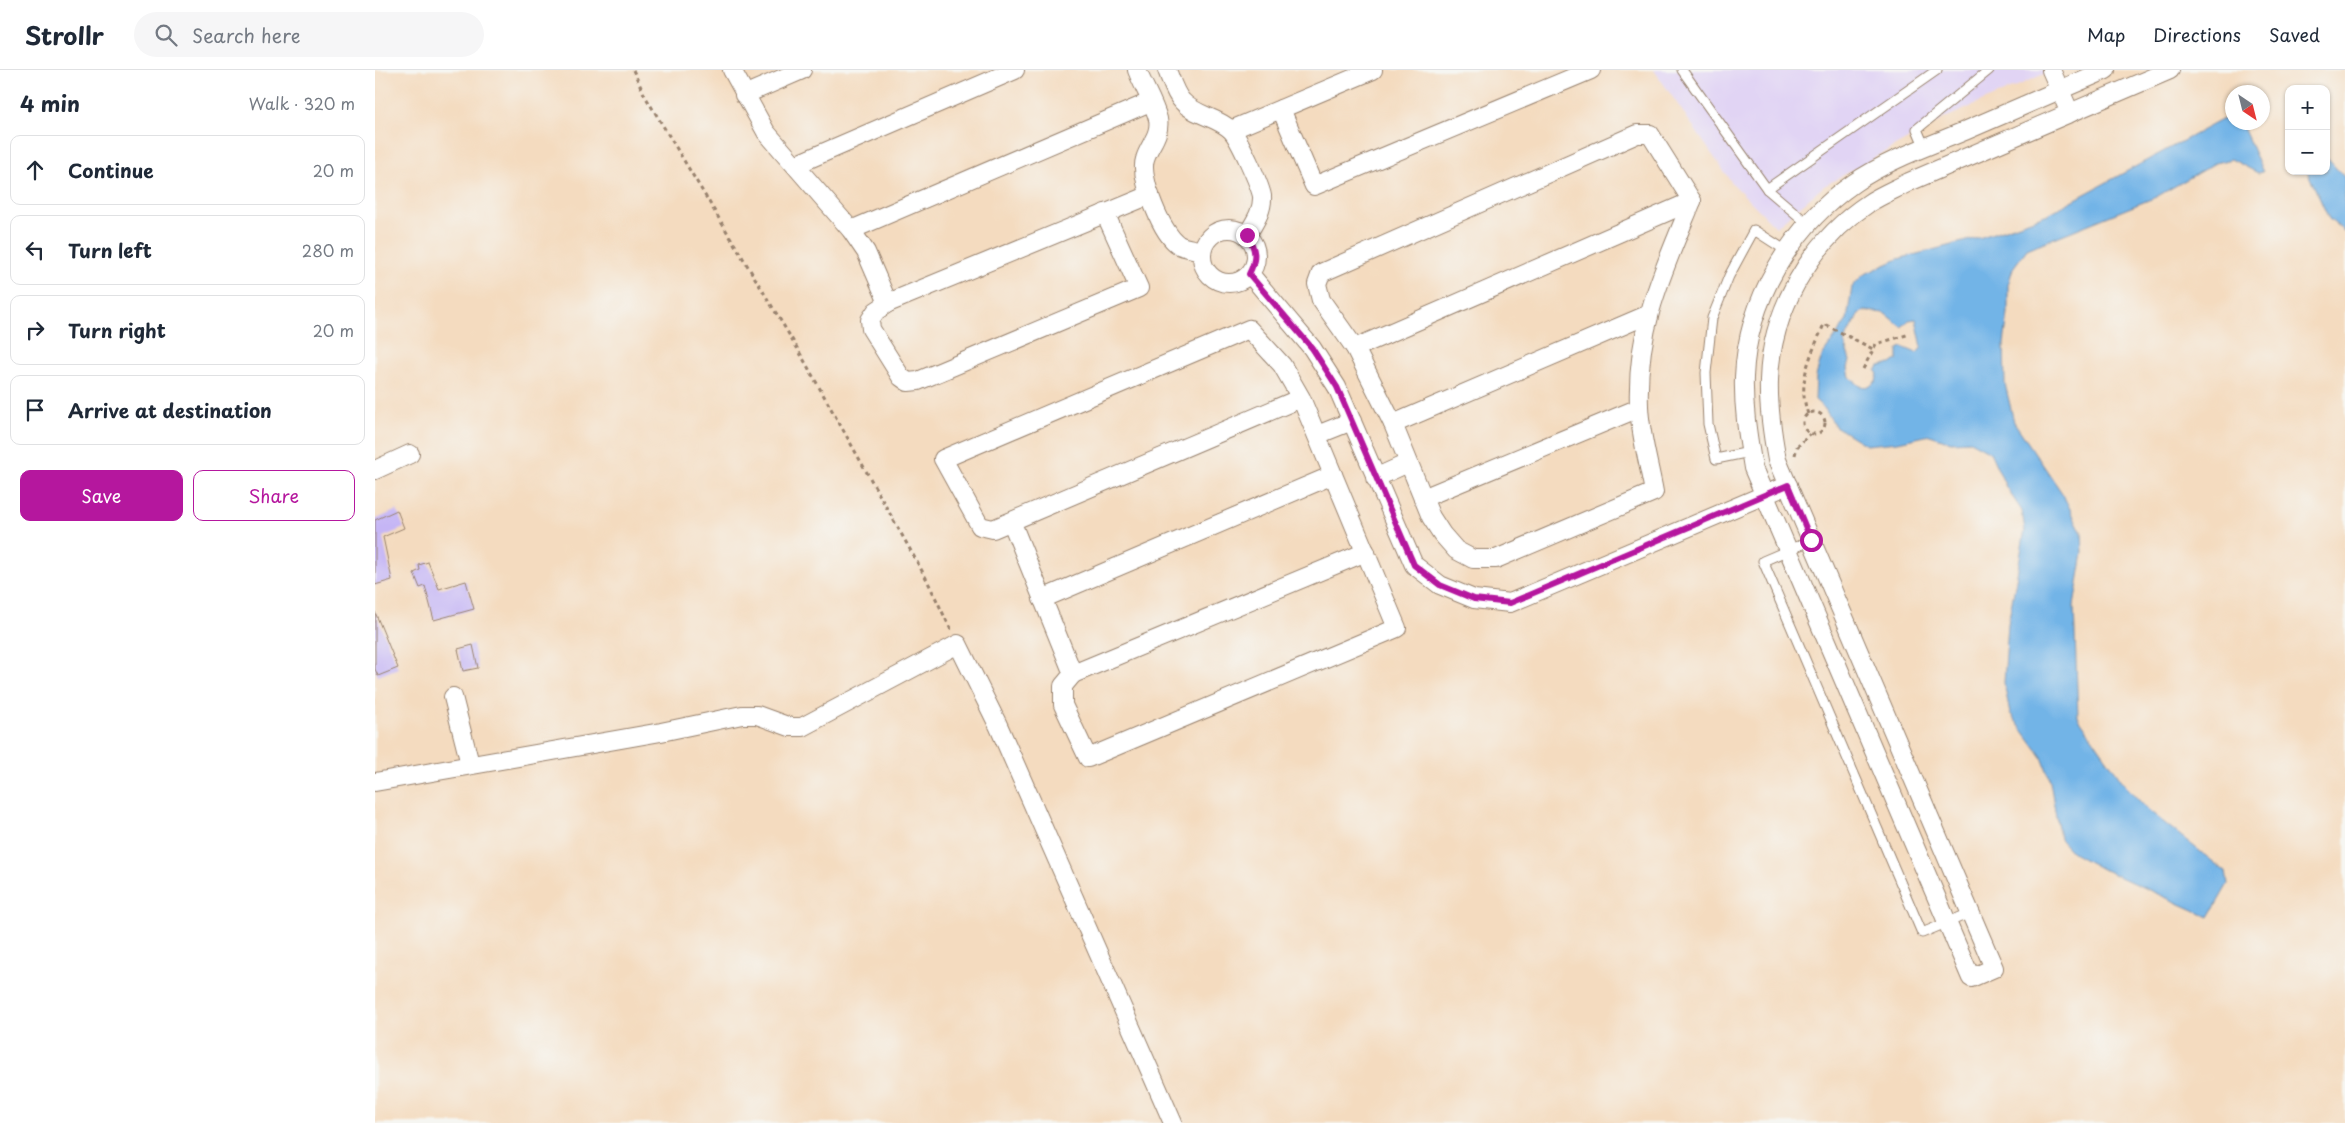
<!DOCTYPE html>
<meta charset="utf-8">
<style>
body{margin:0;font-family:"Playpen Sans",sans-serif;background:#f6f6f7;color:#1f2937}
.controls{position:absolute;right:15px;top:15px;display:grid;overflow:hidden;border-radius:10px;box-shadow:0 1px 4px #0004}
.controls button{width:45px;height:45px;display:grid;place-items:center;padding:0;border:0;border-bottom:1px solid #e0e1e3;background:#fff;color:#1f2937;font:25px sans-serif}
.compass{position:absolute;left:1850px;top:15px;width:45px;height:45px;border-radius:50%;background:#fff;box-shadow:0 1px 4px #0004;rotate:145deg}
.stop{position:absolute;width:15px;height:15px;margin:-11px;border:4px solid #b5179e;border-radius:50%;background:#fff}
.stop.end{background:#b5179e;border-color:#fff;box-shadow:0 1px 5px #0008}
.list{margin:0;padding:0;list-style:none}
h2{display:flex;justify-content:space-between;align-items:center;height:65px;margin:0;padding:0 20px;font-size:21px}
h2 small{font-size:16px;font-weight:400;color:#747a83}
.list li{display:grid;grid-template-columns:32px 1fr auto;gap:15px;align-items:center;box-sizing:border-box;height:70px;margin:0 10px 10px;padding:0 10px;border:1px solid #e0e1e3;border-radius:10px}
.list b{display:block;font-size:19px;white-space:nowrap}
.list em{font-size:16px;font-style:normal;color:#747a83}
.actions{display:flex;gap:10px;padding:15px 20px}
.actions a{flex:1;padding:11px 0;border:1px solid #b5179e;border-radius:10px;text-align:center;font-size:18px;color:#b5179e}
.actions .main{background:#b5179e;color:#fff}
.icon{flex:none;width:28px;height:28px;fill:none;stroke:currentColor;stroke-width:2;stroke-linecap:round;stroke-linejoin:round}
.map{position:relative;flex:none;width:1970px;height:1053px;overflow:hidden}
header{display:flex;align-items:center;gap:30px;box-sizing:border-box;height:70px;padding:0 25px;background:#fff;border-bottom:1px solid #e0e1e3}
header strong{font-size:24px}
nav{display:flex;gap:28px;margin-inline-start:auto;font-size:18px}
.search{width:350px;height:45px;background:#f6f6f7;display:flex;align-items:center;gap:12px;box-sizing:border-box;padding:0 18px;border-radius:28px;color:#747a83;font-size:19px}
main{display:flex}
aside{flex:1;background:#fff}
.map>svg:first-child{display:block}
</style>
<header>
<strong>Strollr</strong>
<div class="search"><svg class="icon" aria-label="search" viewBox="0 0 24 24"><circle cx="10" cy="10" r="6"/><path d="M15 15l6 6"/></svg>Search here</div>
<nav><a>Map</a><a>Directions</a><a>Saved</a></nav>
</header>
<main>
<aside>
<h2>4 min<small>Walk · 320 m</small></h2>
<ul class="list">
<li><svg class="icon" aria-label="ahead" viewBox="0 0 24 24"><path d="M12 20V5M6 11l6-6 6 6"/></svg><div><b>Continue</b></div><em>20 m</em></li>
<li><svg class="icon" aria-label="left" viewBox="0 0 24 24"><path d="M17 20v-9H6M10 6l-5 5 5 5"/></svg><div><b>Turn left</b></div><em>280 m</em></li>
<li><svg class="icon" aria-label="right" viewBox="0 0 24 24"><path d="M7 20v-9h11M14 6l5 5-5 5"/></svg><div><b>Turn right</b></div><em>20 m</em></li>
<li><svg class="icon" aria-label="arrive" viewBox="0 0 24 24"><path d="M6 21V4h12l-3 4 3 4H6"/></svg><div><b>Arrive at destination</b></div></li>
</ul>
<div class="actions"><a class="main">Save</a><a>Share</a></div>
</aside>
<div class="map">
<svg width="1970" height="1053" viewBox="0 0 1970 1053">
<rect width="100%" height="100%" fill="#f6f6f2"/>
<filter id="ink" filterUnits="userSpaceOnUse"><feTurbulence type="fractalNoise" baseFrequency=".02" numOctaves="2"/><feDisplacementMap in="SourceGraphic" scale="10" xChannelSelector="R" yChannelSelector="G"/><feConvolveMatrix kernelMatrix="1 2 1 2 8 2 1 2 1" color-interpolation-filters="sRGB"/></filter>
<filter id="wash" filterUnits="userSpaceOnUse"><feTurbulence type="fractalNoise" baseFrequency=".0096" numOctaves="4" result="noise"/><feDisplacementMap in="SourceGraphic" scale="20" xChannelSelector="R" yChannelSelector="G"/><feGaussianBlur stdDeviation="1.12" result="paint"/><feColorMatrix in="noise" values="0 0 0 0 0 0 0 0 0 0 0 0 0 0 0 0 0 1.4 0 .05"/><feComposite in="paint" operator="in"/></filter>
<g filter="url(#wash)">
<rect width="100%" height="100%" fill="#f4dbbf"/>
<path fill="#e1d4f4" d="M1279,0H1678L1570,48L1449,116L1401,157L1357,113Z"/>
<g fill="#72b4e7" stroke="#566f82" fill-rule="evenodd">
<path d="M1852,47L1857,49L1858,52L1866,53L1888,102L1883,103L1856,89L1840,93L1781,127L1652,179L1638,198L1633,215V243L1629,274L1630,314L1639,352L1687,423L1707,463L1708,483L1699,536L1703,647L1750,715L1772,739L1851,802L1853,814L1834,847L1725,798L1698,783L1685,769L1674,706L1667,687L1635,643L1629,613L1633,554L1650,460L1647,441L1631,417L1615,382L1595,371L1576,372L1555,365L1523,372L1491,375L1460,356L1450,339L1440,330L1441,306L1447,286L1472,250L1477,217L1488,205L1523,189L1607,167L1673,144ZM1490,241L1509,243L1527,257L1534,250L1541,249L1547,277L1542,283L1527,277L1523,279V289L1516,294L1504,296L1501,301L1503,304L1501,311L1494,317L1485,316L1475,307L1473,298L1475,291L1469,271L1483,245Z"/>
<path d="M1951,87L1970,108V162L1954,149L1932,101H1951Z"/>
</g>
<g id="blocks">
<g fill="#c5b5f5">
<path d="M22,440L29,458L8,467L17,510L0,515V450Z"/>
<path d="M53,492L64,519L91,511L99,539L59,550L50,516L45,518L39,503L45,500L44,495Z"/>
<path d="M0,542L23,598L3,606L0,599Z"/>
<path d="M98,575L103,598L88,601L83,579Z"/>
</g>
</g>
</g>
<g filter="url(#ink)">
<use href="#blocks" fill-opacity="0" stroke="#98826e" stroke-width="1"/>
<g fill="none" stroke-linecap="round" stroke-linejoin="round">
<defs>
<g id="service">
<path d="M1307,0L1392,119L1433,154"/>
<path d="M1550,78L1542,59L1614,0"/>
<path d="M1392,119L1562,0"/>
<path d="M1375,382L1341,389L1333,354L1331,303L1337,248L1354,206L1379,160L1410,180"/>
<path d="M1437,470L1388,491L1547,863L1595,843"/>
</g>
<g id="minor">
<path d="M357,0L391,62L476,160L491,182L513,233L501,241L495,250L496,259L526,307L533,312L543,311L764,218L730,143"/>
<path d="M762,0C768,16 779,33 783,49C786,65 774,75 770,89C764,107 787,165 804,175C810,178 820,179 826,181"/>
<path d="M792,0C796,10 800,24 807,31C820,46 841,46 856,60C864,68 885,115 887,126C888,141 879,153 872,165"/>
<path d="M1676,0L1695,43"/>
<path d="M1731,0C1685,20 1638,40 1592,60C1554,76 1512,90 1479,113C1416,157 1372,230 1369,307C1368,338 1373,367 1378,398L1596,908L1619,898L1402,390C1397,363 1393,337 1394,310C1396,241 1436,171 1494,133C1506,125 1521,119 1534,112L1795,0"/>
<path d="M369,25L427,0"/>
<path d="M906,39L939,116L1216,0"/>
<path d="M856,60L998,0"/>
<path d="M1262,64H1275L1317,131C1288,201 1261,257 1264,336C1265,364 1274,394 1279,422L1121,489H1098L1081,480L1067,464L1056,447L1018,354L980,278L946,230L942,214L946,203Z"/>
<path d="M420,95L640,0"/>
<circle cx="854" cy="186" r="27"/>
<path d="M476,160L775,32"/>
<path d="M875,204L937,278L962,317L1039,495L1065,515L1099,529L1135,533L1413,415"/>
<path d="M513,233L775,125"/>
<path d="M980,278L1317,131"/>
<path d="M1018,354L1272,245"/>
<path d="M942,365L977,351"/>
<path d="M0,400L35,384"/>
<path d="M1000,408L1033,393"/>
<path d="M1048,428L1264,338"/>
<path d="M637,453L698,604L688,616V635L713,688L1022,558L926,328L907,295L874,259L568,389L605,456L618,459L926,328"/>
<path d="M667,529L958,405"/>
<path d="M698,604L991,482"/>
<path d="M78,627L95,694"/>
<path d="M0,712L286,662L367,645H382L415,657H427L583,574L623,655L798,1053"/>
</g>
</defs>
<use href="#service" stroke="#98826e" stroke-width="11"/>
<use href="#minor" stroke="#98826e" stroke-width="20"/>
<g stroke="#98826e" stroke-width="3" stroke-dasharray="4 4" stroke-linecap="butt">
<path d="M258,0L270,26L421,276L551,508L576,560"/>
<path d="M1488,299L1501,274L1535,264"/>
<circle cx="1439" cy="353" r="11"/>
<path d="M1433,344C1421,310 1437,284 1449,254L1498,279"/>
<path d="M1420,385L1422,377L1435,364"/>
</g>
<use href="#service" stroke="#fff" stroke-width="9"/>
<use href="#minor" stroke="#fff" stroke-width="18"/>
</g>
</g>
<g fill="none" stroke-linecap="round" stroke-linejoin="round" filter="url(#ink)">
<path stroke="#b5179e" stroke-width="6" d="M872,165C881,179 882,188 874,204L937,278L962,317L1039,495L1065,515L1099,529L1135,533L1413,415L1436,470"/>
</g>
</svg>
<div class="controls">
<button>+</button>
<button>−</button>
</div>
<svg class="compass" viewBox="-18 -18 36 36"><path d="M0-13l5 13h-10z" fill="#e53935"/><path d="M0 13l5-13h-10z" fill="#747a83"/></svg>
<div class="stop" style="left:1436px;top:470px"></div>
<div class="stop end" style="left:872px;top:165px"></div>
</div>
</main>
